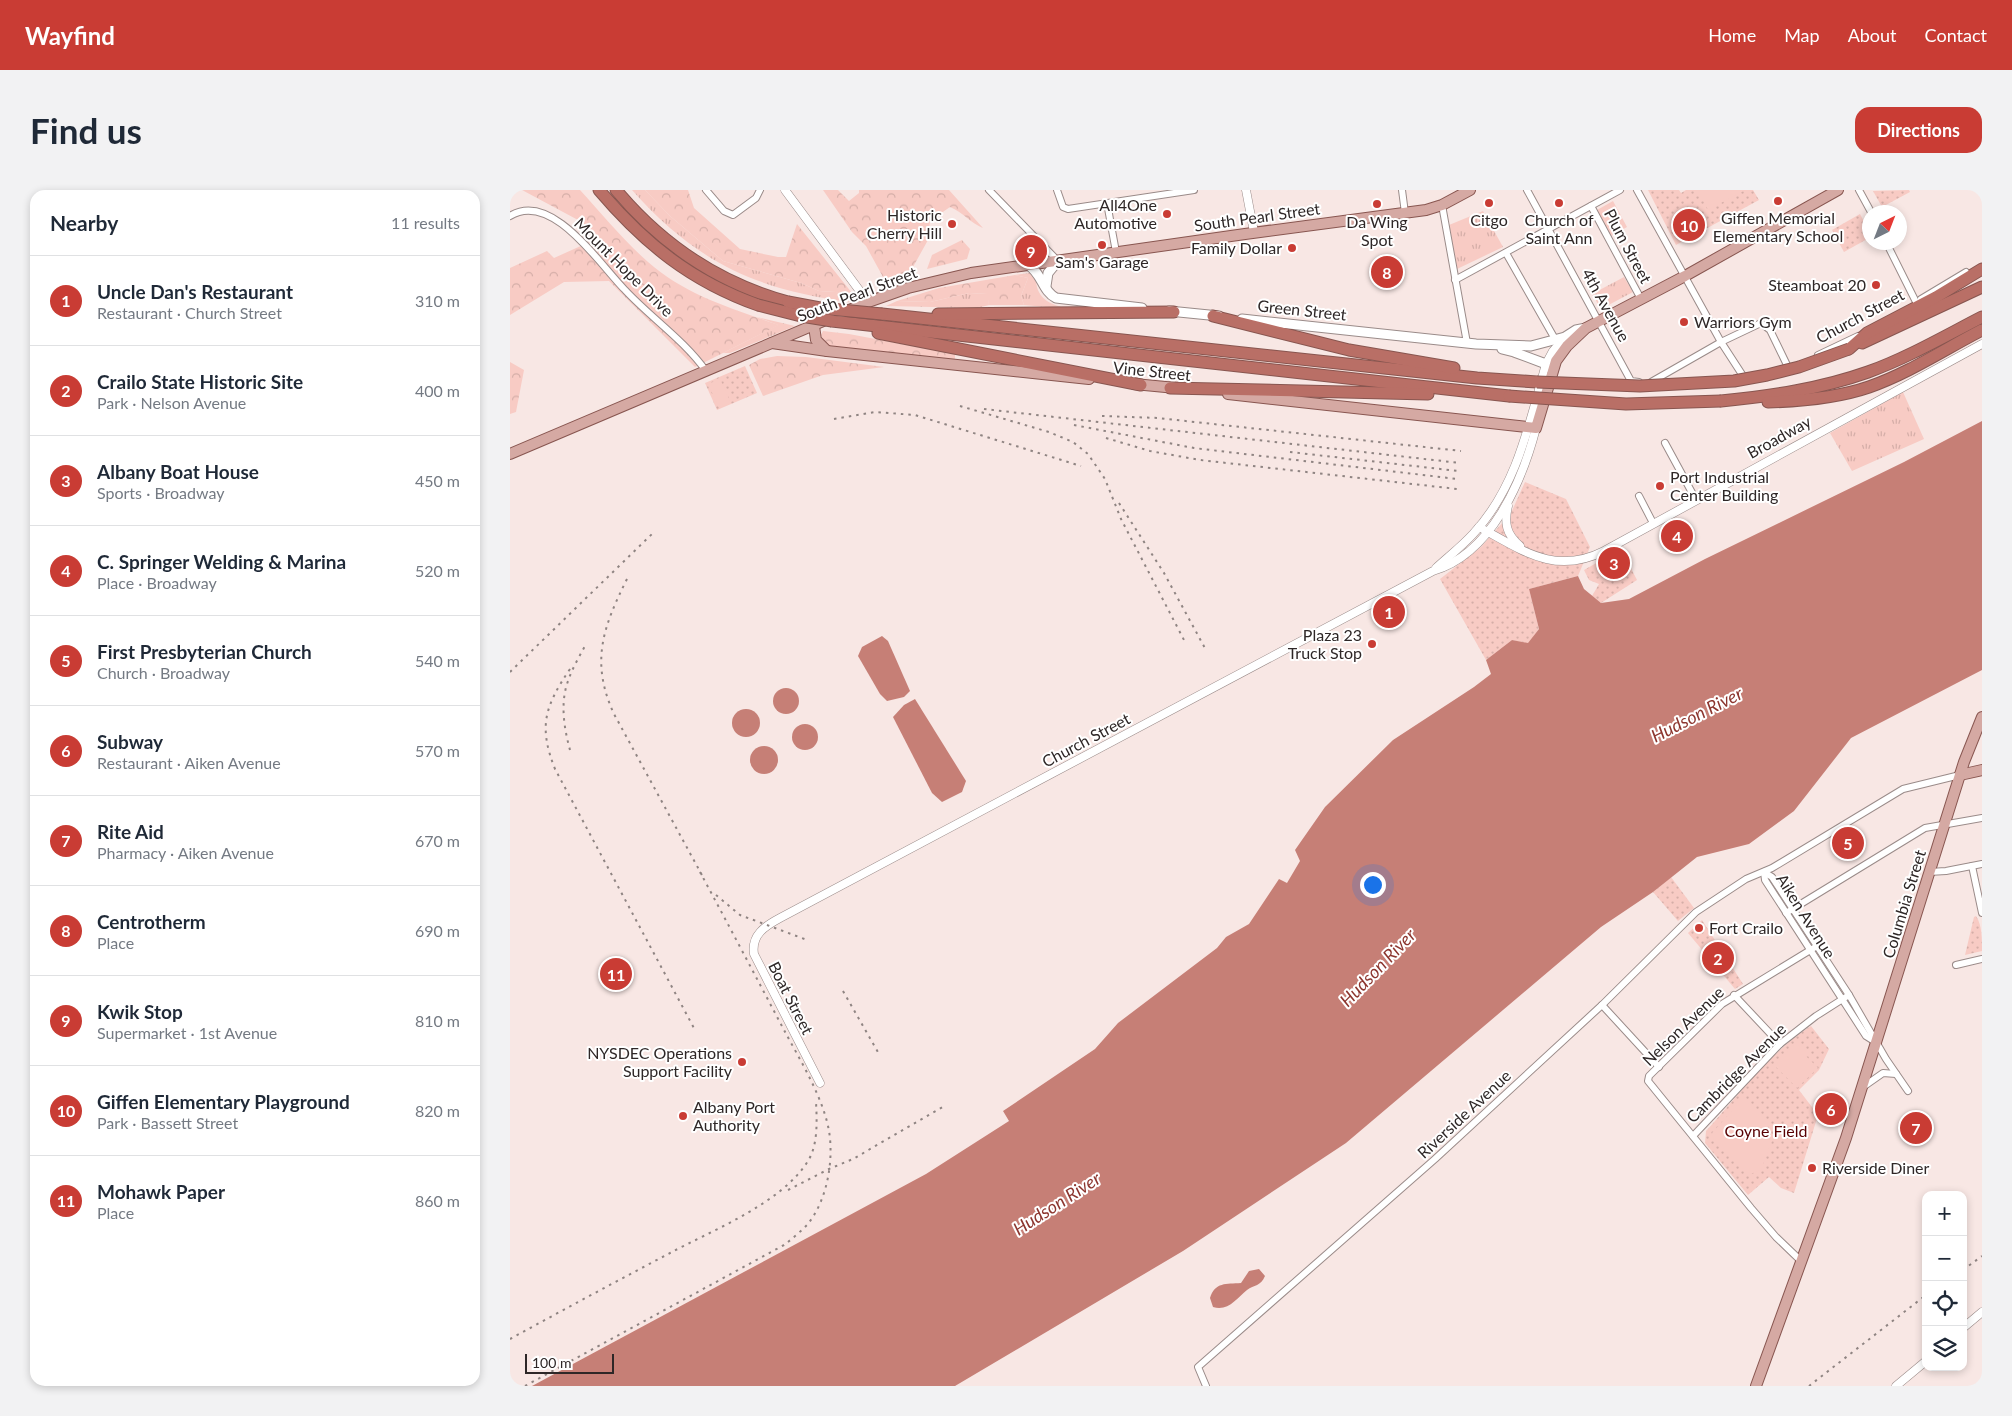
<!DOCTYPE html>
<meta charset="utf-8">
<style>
body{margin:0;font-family:Lato,sans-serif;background:#f2f2f3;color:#1f2937}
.controls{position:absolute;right:15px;bottom:15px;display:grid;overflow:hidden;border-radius:10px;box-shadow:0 2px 8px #0003}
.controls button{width:45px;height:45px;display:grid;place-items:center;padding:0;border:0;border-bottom:1px solid #e0e1e3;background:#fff;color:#1f2937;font:25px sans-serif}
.compass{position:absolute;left:1352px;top:15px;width:45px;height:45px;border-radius:50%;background:#fff;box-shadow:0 2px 8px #0003;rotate:42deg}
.scale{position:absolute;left:15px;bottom:12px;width:89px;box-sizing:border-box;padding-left:5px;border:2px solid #2e2727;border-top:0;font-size:14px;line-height:18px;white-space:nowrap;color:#2e2727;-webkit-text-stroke:4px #fff;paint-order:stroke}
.you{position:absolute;left:862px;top:694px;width:18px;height:18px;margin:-12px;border:4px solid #fff;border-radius:50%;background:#1a73e8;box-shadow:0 0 0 8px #1a73e833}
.badge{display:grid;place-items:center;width:32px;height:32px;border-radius:50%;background:#c93c34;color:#fff;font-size:16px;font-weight:700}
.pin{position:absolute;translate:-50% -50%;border:2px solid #fff;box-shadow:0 1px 5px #0006}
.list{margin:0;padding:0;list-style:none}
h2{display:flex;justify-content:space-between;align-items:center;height:65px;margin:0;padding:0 20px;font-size:21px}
h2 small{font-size:16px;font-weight:400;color:#747a83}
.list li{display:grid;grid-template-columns:32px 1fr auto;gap:15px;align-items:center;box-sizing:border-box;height:90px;padding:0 20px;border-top:1px solid #e0e1e3}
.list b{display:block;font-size:19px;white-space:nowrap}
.list p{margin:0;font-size:16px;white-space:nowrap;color:#747a83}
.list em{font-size:16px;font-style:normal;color:#747a83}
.icon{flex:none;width:28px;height:28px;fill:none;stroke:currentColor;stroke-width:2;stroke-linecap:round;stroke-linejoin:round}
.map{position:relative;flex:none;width:1472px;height:1196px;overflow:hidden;border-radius:15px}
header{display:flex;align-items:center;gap:30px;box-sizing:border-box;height:70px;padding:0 25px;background:#c93c34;color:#fff}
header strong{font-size:24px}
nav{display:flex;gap:28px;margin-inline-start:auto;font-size:18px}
.intro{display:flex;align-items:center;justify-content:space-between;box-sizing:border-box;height:120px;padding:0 30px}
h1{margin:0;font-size:35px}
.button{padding:12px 22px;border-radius:15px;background:#c93c34;color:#fff;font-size:18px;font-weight:700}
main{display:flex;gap:30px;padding:0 30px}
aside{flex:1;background:#fff;border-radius:15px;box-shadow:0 2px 8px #0003}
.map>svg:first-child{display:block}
</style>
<header>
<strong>Wayfind</strong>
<nav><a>Home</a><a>Map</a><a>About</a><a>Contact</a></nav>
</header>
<div class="intro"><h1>Find us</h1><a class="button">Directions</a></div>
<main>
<aside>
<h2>Nearby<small>11 results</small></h2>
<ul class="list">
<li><span class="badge">1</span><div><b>Uncle Dan's Restaurant</b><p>Restaurant · Church Street</p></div><em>310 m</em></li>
<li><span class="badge">2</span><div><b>Crailo State Historic Site</b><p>Park · Nelson Avenue</p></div><em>400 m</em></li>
<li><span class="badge">3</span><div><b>Albany Boat House</b><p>Sports · Broadway</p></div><em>450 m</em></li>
<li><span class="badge">4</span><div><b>C. Springer Welding &amp; Marina</b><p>Place · Broadway</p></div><em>520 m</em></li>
<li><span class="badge">5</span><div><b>First Presbyterian Church</b><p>Church · Broadway</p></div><em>540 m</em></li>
<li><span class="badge">6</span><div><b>Subway</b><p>Restaurant · Aiken Avenue</p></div><em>570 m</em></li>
<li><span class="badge">7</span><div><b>Rite Aid</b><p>Pharmacy · Aiken Avenue</p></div><em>670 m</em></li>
<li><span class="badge">8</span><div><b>Centrotherm</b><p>Place</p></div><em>690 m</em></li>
<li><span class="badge">9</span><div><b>Kwik Stop</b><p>Supermarket · 1st Avenue</p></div><em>810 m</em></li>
<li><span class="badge">10</span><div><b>Giffen Elementary Playground</b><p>Park · Bassett Street</p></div><em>820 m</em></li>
<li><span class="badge">11</span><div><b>Mohawk Paper</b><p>Place</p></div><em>860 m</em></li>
</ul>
</aside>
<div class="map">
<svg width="1472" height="1196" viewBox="0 0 1472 1196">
<defs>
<pattern id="grass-tufts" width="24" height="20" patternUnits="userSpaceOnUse" patternTransform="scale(1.25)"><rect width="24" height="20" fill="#f8cbc4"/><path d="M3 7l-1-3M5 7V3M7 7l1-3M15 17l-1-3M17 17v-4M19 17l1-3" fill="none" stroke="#d5aea8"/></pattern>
<pattern id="forest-crowns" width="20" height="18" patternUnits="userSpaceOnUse" patternTransform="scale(1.25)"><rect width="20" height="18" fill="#f8cbc4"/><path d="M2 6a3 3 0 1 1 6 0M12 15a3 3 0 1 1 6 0" fill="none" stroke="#d5aea8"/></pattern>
<pattern id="park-dots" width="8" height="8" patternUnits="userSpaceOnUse" patternTransform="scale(1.25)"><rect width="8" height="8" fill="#f8cbc4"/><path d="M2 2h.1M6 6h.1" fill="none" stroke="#d5aea8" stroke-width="1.8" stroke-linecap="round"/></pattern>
</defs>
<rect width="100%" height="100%" fill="#f8e7e4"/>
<g fill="url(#grass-tufts)">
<path d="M122,0H135L160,26L213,71L291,93L309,101L342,103L346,108L341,112C246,100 186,72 122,0Z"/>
<path d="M973,21L993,57L947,79L939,35Z"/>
<path d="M520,83C525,87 526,91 527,97C531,112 545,115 558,119L514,115L511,106L518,88L505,85Z"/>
<path d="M1114,87L1123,102L1091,119L1082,104Z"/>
<path d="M459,103L478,104L479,115L467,118L376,116L387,111L420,112Z"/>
<path d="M247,127L285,136L220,163H213L268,135Z"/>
<path d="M1393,202L1414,249L1342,281L1320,243Z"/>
</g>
<g fill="url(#forest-crowns)">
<path d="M12,0H70C92,24 114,51 138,72C175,105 223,119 269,135L185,177L99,91L54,92L0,125V78L37,61L44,68L84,50L68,30Z"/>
<path d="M135,0H178L184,18L230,59L268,67H276L287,34L342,103L309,101L291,93L213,71L160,26Z"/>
<path d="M313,0H328L339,11L349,3V0H439L473,38C460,33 453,22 440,17L420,31L418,50L403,77L396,87L378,96L356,56L342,42Z"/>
<path d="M452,50L460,59L457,69L417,79L422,65Z"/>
<path d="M505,85L518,88L511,106L514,115H479L477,104L459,103L420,112L387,111L429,98Z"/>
<path d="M313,141L339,144L445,164V170L321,158L314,151L311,145Z"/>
<path d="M267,166L296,167L374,177L313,185L253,206L239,175L250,169Z"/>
<path d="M0,172L14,180L6,222L0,224Z"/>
</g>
<g fill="url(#park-dots)">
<path d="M1138,0H1169L1171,3L1176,0H1243L1249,10L1166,55Z"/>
<path d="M1399,0L1400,2L1372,17L1363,1Z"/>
<path d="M1350,24L1359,41V48L1334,62L1322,40Z"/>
<path d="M235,176L247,203L207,220L195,193Z"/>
<path d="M1015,292L1056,309L1080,357L1068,386L1019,399L1029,439L1018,454L1002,450L976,470L930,389L971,357L1001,323Z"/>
<path d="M1111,359L1127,390L1091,413L1082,406L1089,394L1079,390L1074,380Z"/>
<path d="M1161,687L1184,718L1168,731L1143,702Z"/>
<path d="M1466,726C1472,735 1472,749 1472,761L1455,765L1464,727Z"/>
<path d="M1192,730L1233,794L1225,799L1178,743Z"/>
<path d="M1301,836L1319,859L1309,880L1289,900L1308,925L1284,1003L1271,998L1259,987L1238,1005L1195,953L1196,941C1229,905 1260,862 1301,836Z"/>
</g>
<g fill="#f8cbc4">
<path d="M1188,0H1235L1198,20Z"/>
<path d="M1103,11L1117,37L1101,46L1087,20Z"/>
<path d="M210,189L221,213L209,218L198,194Z"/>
<path d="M1286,853L1298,864L1296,866L1308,878L1287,898L1265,876Z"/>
<path d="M1234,907L1254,928L1263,948L1251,980L1238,985L1204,952L1202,943Z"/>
</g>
<g fill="#c67f76">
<path d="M1472,231V480L1341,548L1284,621L1239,654L1187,667L1143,702L1091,737L836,953L673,1061L445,1196H22L416,984L499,931L493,921L585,859L608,833L707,758L716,747L739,734L769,689L777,693L790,671L785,660L815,617L883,550L964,497L981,484L976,470L1002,450L1018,453L1029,439L1019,399L1068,386L1074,399L1091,413L1119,409L1195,369L1394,272Z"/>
<path d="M372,446L378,451L400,501L394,507L377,511L370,504L348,466L352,457Z"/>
<circle cx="276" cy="511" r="13"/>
<path d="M405,509L456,591L452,602L432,612L422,603L383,527L394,515Z"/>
<circle cx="236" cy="533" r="14"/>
<circle cx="295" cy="547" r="13"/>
<circle cx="254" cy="570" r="14"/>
<path d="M749,1079L755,1086C751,1096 744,1095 737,1100C727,1108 718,1122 703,1117L700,1108C705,1092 716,1094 731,1093L739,1081Z"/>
</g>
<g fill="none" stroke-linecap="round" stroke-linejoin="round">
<defs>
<g id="minor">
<path d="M196,0L214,21L223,25L246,8L250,0"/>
<path d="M479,0L548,71"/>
<path d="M547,0L553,17L558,19L684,0"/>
<path d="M892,0L895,23"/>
<path d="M1017,0L1121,191L1129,192"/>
<path d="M1127,0L1211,152L1235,189H1237"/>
<path d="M1349,0L1361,22"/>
<path d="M597,13L606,62"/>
<path d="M932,15L957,153"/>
<path d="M1081,16L1131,109"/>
<path d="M0,26C42,0 90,75 115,100C141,128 174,150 196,181"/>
<path d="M1376,52L1406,112"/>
<path d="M996,63L1045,149"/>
<path d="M945,90L1110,0"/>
<path d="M1411,109L1456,82"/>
<path d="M1308,165L1348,146"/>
<path d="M1141,192L1211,152L1251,133L1260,140L1277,175"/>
<path d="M1155,253L1186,310"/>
<path d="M1129,306L1143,333"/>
<path d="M1462,676L1472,723"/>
<path d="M1254,682L1262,687L1339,805L1376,869L1398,901"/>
<path d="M1254,682L1255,690L1356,846L1364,851"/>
<path d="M1419,682L1436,681L1472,674"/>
<path d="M1276,723L1415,638L1472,628"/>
<path d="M1446,775L1472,769"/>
<path d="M1224,805L1270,854"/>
<path d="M1092,815L1149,877"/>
<path d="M1353,897L1373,883L1386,884"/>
<path d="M1183,946L1270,854L1306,826L1339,805"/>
<path d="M1290,1070L1266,1047L1241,1018L1138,891L1139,886L1212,814L1307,756"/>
<path d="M696,1196L688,1177L925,969L1092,815L1186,722L1236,689L1262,678L1393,599L1450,585"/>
</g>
<g id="tertiary">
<path d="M275,0L358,112"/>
<path d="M736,0L744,42"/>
<path d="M998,316C994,333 996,344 1010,356"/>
<path d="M969,337C1012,360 1045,386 1094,361L1472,154"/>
<path d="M926,378C938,367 952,356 963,344C1007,297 1019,234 1036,174L1043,161L1055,147"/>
<path d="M310,893L244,764C241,745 255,736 270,728L923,381C981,364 1012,292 1026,238"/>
<path d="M1453,1138L1472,1122"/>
<path d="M1386,1196L1416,1171"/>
</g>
<g id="secondary">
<path d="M518,75C532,83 532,101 546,108L632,118"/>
<path d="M536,96L538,83L548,71"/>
<path d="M659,121L709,126"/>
<path d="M732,129L966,154L1021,156L1055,147L1066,140L1076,138"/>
<path d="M992,159L1004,162L1044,177"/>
</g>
<g id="primary">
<path d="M304,136L306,150L317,161"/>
<path d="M262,153L317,161L579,189"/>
<path d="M624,194L666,198"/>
<path d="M718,204L1026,238L1046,171L1057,156L1076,138L1175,86L1328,0"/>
<path d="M0,264L358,112L398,98L461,83L735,44L916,20L932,15L960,0"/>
<path d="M1450,585L1472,580"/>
<path d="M1246,1196L1336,948L1454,572L1472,527"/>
</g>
<g id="motorway">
<path d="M89,0C135,54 181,91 248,115"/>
<path d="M106,0C152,55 208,93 278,112"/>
<path d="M372,124L967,188L1027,192"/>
<path d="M428,124L664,122"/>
<path d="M703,126L839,160L944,178"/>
<path d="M322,131L999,206"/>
<path d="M368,143L631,195"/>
<path d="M1352,153L1472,97"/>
<path d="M1339,159L1357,143L1426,107L1472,79"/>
<path d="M660,198L918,204"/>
<path d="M1211,211C1261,206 1310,199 1358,182C1397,168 1435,146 1472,127"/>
<path d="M1258,212C1291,211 1327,208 1359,197C1399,183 1435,159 1472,140"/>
</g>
</defs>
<use href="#minor" stroke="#9a8b89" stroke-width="8"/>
<use href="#tertiary" stroke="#9a8b89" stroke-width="9"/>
<use href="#secondary" stroke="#9a8b89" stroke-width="11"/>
<use href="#primary" stroke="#885650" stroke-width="12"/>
<use href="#motorway" stroke="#885650" stroke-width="13"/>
<use href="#minor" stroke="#fff" stroke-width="6"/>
<use href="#tertiary" stroke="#fff" stroke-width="8"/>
<use href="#secondary" stroke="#fff" stroke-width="9"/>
<use href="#primary" stroke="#d5a9a3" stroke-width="10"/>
<use href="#motorway" stroke="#b96f66" stroke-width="11"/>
<g stroke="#8f8482" stroke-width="2" stroke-dasharray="2.5 5" stroke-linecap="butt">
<path d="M450,216L539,242L563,252L578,264L595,289L611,329L674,450"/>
<path d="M474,219L950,273"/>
<path d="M592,226L648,228L951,261"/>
<path d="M324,229L365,222L405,225L571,276"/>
<path d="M564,235L684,258L947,289"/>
<path d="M596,248L640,261L690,270L947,299"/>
<path d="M780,262L948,281"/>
<path d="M609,313L654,383L696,460"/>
<path d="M117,389C93,437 80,472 104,524L193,687"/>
<path d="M60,479C35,516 28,536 45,579L185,840"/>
<path d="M0,482L142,344"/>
<path d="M60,560C54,538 50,513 58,491C62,479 69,467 75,456"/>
<path d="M206,705L230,725L297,750"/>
<path d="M333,801L369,864"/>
<path d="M278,1000L319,979L343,969L436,915"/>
<path d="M1453,1080L1472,1066"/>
<path d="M0,1149C53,1120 107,1091 160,1063C203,1040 272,1013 298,971C308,955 307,931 306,912"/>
<path d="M15,1196L274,1055C282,1049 290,1042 297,1035C317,1011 324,971 319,941C313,907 290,870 274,840C246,787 218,734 190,682"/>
<path d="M1299,1196L1416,1105"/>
<path d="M1465,1196L1472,1190"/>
</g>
<defs>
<g id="motorway-bridge">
<path d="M278,112L310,118L372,124"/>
<path d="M248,115L291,126L322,131"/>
<path d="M1027,192L1130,196L1224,191L1257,185L1289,177L1339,159"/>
<path d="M999,206L1116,214L1211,211"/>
</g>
</defs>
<use href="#motorway-bridge" stroke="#885650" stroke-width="13" stroke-linecap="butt"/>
<use href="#motorway-bridge" stroke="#b96f66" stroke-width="11"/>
</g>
<g fill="#c93c34" stroke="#fff" stroke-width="2">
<circle cx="1268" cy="11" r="5"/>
<circle cx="979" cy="13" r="5"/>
<circle cx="1049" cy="13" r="5"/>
<circle cx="867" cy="14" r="5"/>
<circle cx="657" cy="24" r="5"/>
<circle cx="442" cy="34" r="5"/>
<circle cx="592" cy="55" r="5"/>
<circle cx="782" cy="58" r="5"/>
<circle cx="1366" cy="95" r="5"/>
<circle cx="1174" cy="132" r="5"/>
<circle cx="1150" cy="296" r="5"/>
<circle cx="862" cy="454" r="5"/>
<circle cx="1189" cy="738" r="5"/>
<circle cx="232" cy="872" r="5"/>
<circle cx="173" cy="926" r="5"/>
<circle cx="1302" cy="978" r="5"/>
</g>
<g text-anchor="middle" stroke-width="4" stroke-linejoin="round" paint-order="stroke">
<g font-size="16" fill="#2e2727" stroke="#fff" text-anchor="end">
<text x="647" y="21">All4One<tspan x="647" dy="18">Automotive</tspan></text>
<text x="432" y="31">Historic<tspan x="432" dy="18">Cherry Hill</tspan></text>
<text x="1268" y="34" text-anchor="middle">Giffen Memorial<tspan x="1268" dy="18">Elementary School</tspan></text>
<text x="979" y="36" text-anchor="middle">Citgo</text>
<text x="1049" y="36" text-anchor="middle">Church of<tspan x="1049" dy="18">Saint Ann</tspan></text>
<text x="867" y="38" text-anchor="middle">Da Wing<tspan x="867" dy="18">Spot</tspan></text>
<text x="772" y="64">Family Dollar</text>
<text x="592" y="78" text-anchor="middle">Sam's Garage</text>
<text x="1356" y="101">Steamboat 20</text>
<text x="1184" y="138" text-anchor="start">Warriors Gym</text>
<text x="1160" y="293" text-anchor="start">Port Industrial<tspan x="1160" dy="18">Center Building</tspan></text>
<text x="852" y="451">Plaza 23<tspan x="852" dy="18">Truck Stop</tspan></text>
<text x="1199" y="744" text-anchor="start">Fort Crailo</text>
<text x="222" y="869">NYSDEC Operations<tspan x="222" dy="18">Support Facility</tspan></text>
<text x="183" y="923" text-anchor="start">Albany Port<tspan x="183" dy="18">Authority</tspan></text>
<text x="1312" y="984" text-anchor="start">Riverside Diner</text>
</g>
<g font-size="16" fill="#2e2727" stroke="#fff">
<text transform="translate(747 27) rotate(-8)" y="6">South Pearl Street</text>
<text transform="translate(1118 56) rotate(62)" y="6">Plum Street</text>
<text transform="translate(114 77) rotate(45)" y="6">Mount Hope Drive</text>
<text transform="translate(347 104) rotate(-21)" y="6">South Pearl Street</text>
<text transform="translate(1096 115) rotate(61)" y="6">4th Avenue</text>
<text transform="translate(792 120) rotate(6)" y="6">Green Street</text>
<text transform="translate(1350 126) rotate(-28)" y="6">Church Street</text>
<text transform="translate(642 181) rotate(6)" y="6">Vine Street</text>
<text transform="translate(1269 247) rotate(-29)" y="6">Broadway</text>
<text transform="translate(576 550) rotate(-28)" y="6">Church Street</text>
<text transform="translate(1394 714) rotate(-73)" y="6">Columbia Street</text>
<text transform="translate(1296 726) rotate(58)" y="6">Aiken Avenue</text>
<text transform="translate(281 808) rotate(63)" y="6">Boat Street</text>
<text transform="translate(1173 836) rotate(-44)" y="6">Nelson Avenue</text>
<text transform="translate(1226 883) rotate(-45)" y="6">Cambridge Avenue</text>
<text transform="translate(954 924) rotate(-43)" y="6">Riverside Avenue</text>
</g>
<g font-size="16" fill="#580002" stroke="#fff">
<text x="1256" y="947">Coyne Field</text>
</g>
<g font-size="18" font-style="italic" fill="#8c352e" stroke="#fff">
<text transform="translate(1187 525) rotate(-27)" y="6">Hudson River</text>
<text transform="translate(868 778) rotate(-46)" y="6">Hudson River</text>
<text transform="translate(547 1014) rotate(-33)" y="6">Hudson River</text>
</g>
</g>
</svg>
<div class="controls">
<button>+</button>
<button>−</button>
<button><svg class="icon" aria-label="locate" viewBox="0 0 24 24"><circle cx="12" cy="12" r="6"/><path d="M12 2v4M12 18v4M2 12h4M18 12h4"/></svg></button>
<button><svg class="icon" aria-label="layers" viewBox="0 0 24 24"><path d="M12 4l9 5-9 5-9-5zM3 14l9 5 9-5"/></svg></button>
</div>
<svg class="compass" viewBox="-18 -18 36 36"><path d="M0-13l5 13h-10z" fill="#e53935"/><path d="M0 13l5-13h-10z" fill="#747a83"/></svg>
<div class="scale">100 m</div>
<div class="you"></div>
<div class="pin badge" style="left:879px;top:422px">1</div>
<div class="pin badge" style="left:1208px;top:768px">2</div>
<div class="pin badge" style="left:1104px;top:373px">3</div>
<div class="pin badge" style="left:1167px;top:346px">4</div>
<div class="pin badge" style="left:1338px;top:653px">5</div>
<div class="pin badge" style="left:1321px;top:919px">6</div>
<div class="pin badge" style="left:1406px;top:938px">7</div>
<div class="pin badge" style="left:877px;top:82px">8</div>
<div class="pin badge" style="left:521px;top:61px">9</div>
<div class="pin badge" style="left:1179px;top:35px">10</div>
<div class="pin badge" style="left:106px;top:784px">11</div>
</div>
</main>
